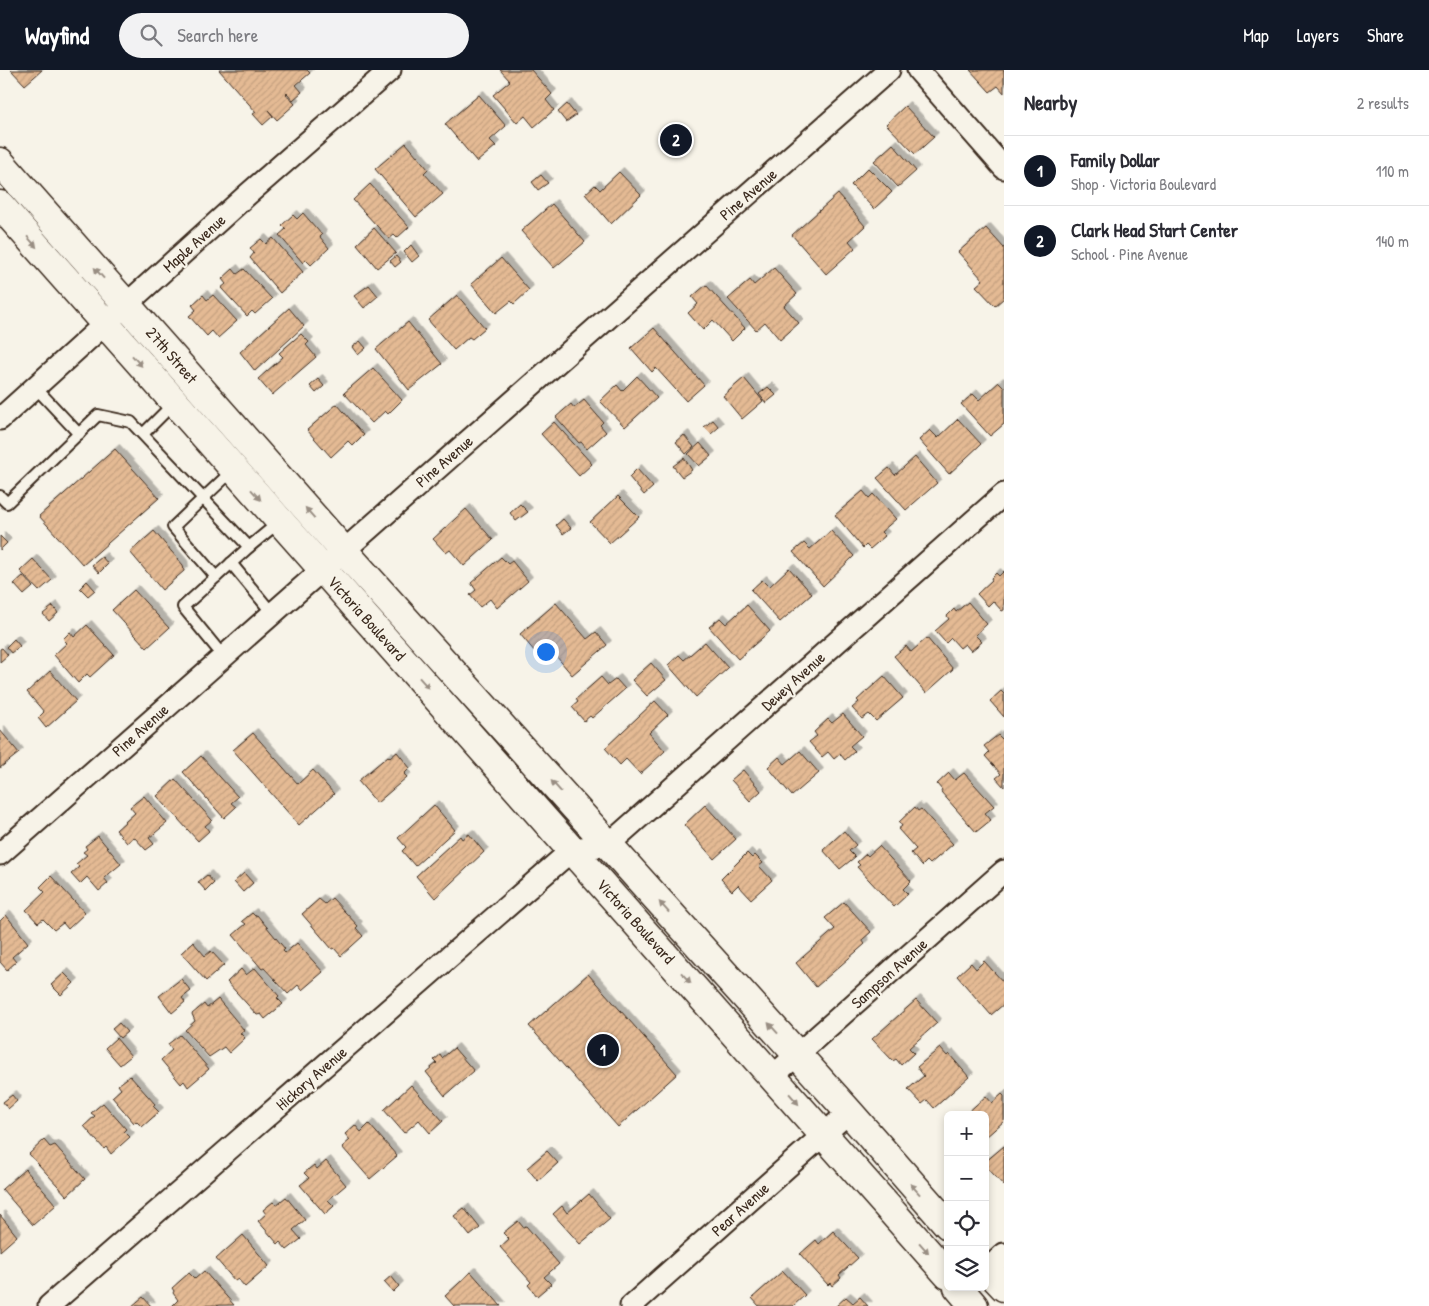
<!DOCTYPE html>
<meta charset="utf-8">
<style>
body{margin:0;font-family:"Patrick Hand",sans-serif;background:#f2f2f3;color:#2b2b33}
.controls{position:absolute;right:15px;bottom:15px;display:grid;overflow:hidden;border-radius:8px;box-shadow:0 2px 8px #0003}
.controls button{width:45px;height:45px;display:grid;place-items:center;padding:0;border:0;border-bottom:1px solid #e1e1e2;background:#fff;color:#2b2b33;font:25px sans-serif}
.you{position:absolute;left:545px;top:581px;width:18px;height:18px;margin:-12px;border:4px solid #fff;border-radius:50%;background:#1a73e8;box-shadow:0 0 0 8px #1a73e833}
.badge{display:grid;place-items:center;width:32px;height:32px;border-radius:50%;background:#111827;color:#fff;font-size:16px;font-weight:700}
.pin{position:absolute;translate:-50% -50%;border:2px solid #fff;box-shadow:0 1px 5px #0006}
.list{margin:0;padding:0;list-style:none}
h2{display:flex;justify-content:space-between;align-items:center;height:65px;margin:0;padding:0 20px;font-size:21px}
h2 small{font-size:16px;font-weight:400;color:#7c7c81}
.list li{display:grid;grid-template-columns:32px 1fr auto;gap:15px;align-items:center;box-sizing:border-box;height:70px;padding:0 20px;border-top:1px solid #e1e1e2}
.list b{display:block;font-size:19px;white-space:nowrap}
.list p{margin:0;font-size:16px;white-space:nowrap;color:#7c7c81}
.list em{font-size:16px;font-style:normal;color:#7c7c81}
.icon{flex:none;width:28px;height:28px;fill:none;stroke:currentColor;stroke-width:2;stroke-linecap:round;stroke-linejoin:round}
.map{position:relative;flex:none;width:1004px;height:1236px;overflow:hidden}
header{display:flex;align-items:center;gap:30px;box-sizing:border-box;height:70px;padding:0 25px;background:#111827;color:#fff}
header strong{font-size:24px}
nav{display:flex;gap:28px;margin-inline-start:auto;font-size:18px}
.search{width:350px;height:45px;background:#f2f2f3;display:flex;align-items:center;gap:12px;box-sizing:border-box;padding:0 18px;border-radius:28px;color:#7c7c81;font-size:19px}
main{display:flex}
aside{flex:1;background:#fff}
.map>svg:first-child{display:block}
</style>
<header>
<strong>Wayfind</strong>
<div class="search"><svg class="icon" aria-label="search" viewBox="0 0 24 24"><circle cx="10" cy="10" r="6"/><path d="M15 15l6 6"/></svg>Search here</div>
<nav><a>Map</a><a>Layers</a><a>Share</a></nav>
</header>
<main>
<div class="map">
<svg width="1004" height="1236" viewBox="0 0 1004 1236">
<defs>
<pattern id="building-hatch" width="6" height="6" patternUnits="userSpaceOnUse" patternTransform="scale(1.25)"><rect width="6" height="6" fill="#e4ba94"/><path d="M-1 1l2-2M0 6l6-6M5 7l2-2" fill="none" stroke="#c4a07f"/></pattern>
<filter id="shadow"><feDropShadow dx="4.5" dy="-4.5" stdDeviation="0" flood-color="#0004"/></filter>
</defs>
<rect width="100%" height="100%" fill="#f7f3e8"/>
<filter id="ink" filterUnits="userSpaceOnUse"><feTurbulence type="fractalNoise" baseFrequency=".02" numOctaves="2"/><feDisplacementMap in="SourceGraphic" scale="10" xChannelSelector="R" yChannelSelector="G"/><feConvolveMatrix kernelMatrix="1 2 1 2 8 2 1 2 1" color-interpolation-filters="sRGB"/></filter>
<g filter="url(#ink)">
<g fill="url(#building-hatch)" stroke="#3b2a1e" filter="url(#shadow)">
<path d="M11,0H42L25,15Z"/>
<path d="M219,0H307L310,3L296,15L302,22L293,30L287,23L286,24L295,34L277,50L268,40L273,46L263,55L253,44L256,42Z"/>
<path d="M500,0H531L552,24L546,30L554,40L534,57L525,46L517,53L493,25L510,11Z"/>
<path d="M970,0H1004V23L998,16L990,22Z"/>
<path d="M479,25L506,56L490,70L496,76L477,92L445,54Z"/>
<path d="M567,34L576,45L566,52L558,42Z"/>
<path d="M905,36L934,67L915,84L886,54Z"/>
<path d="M406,73L428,99L424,103L443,124L416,147L375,99Z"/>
<path d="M893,74L916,101L898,117L874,91Z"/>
<path d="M868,98L892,122L874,139L851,115Z"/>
<path d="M619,102L641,125L611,154L585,124L595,115L600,120Z"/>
<path d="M541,105L548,113L538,120L532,112Z"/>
<path d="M370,114L409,157L397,168L394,165L389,169L353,130Z"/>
<path d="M838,124L865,156L849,171L855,178L826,204L792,165Z"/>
<path d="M552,134L585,172L554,198L521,161Z"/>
<path d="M303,143L322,165L320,167L329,178L311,195L306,190L303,193L279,165L286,159L282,155L293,145L297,149Z"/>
<path d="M374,158L396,183L377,198L357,174Z"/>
<path d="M986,158L1004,178V228L995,236L976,216L983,210L958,182Z"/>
<path d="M273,168L303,202L280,223L250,188L254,183L250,178L261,169L266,174Z"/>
<path d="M411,175L419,186L412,192L404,182Z"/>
<path d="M396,186L401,192L395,197L390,191Z"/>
<path d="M501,188L529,220L514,234L511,231L496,243L471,214Z"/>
<path d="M774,198L797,224L784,236L799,253L780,270L765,252L756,260L728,229L750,210L754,215Z"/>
<path d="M233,199L237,204L244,199L272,229L255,244L252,241L247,246L221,218L226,214L222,209Z"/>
<path d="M369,215L378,226L364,238L354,226Z"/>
<path d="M706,215L745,258L732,271L713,250L703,260L688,243L698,234L692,227Z"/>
<path d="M203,225L207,230L213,225L237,251L218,268L212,261L207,266L189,246L196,240L192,235Z"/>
<path d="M457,225L485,258L472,269L469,267L454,280L428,250Z"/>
<path d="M289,238L304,256L255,301L240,282Z"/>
<path d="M408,252L442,294L409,320L376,279Z"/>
<path d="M654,258L704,315L686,331L656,298L652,302L631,278Z"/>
<path d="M301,264L309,272L306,275L316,287L272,325L258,309L283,287L279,283Z"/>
<path d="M360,271L366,278L358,285L352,277Z"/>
<path d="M373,298L402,330L388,344L385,341L372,353L344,323Z"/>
<path d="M637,306L657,328L625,357L600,331L617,315L622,321Z"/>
<path d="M744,308L763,331L742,349L723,326Z"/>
<path d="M318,309L324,316L316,323L310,316Z"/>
<path d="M999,312L1004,317V354L990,366L961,334L973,324L979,330Z"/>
<path d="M768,317L776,325L766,333L759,324Z"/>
<path d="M584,330L603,352L600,355L606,362L587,379L581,372L579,373L556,347L571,334L574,338Z"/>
<path d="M337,334L364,365L353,376L348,371L331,387L307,360Z"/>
<path d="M958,349L981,374L949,404L919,370L930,360L938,368Z"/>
<path d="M713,350L719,357L711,364L704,357Z"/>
<path d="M554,352L592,394L579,406L541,364Z"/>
<path d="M684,365L694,377L686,384L676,372Z"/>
<path d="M700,373L711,386L699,396L688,384Z"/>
<path d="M115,379L159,428L83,495L39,446Z"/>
<path d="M915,387L937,413L906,440L877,408L889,398L895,405Z"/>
<path d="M684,388L692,400L682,407L673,396Z"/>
<path d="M637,399L653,417L644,425L629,407Z"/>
<path d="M863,421L869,428L873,424L896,449L881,462L885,466L870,479L866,475L863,478L835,445Z"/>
<path d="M618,426L639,447L610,473L590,452Z"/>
<path d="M520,434L528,442L516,451L510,443Z"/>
<path d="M466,439L493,470L464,496L450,480L446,483L433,469Z"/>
<path d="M563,449L571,458L563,464L556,455Z"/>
<path d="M154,461L183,495L184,501L162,520L130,482Z"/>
<path d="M831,461L854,486L823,516L793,482L804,473L810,479Z"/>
<path d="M0,466L7,473L0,480Z"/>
<path d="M102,487L108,494L99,503L92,495Z"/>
<path d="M501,487L508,494L512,491L528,511L497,538L490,529L480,537L470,525L476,520L471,513Z"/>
<path d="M33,489L52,510L39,521L20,501Z"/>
<path d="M789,498L812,524L780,552L751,520L762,510L769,517Z"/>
<path d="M1004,501V540L1002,541L993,531L988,536L977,524L992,510L991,508L996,503L999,506Z"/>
<path d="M23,506L33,517L24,525L14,514Z"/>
<path d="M87,511L95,520L88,526L80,518Z"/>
<path d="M134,520L169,558L147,578L112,540Z"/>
<path d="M968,532L987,554L975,565L982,572L971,581L965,574L960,578L951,568L946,573L935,561L949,549L947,546L954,539L956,542Z"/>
<path d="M556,533L587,569L596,562L607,575L572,605L545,573L535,582L520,564Z"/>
<path d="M747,535L770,561L738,589L709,557L720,548L726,554Z"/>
<path d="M53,536L58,543L49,551L43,544Z"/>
<path d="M87,555L114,585L90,607L87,604L78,613L54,585L67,573L63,569L70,562L74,567Z"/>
<path d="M927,568L953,599L926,623L894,586L906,576L911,582Z"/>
<path d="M14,569L20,576L11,583L6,577Z"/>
<path d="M705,572L728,598L696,627L668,595L679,585L684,590Z"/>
<path d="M2,578L8,585L0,592V579Z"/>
<path d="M651,593L666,610L647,626L632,610Z"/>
<path d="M50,601L76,631L46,658L38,648L44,642L27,622Z"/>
<path d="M884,606L903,628L876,651L869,644L862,649L852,638L859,632L857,630Z"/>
<path d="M601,607L608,615L616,609L625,619L592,648L590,646L584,651L572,637L578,632L576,629Z"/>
<path d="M1001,621L1004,624V647L990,631Z"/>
<path d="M655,631L668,645L649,663L665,681L640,704L626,689L620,695L605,678Z"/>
<path d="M843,644L862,666L850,676L855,681L845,690L840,684L834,689L828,682L822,687L809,672L817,666L814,662L828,649L832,653Z"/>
<path d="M0,660L19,683L0,698Z"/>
<path d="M253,663L298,714L313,700L334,724L299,755L233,680Z"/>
<path d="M998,665L1002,669L1004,667V717L996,708L1001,704L985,686L989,682L984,676Z"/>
<path d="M800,681L819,703L792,726L768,697L779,687L785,694Z"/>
<path d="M397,682L410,698L404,704L407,707L377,733L358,711L388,686L390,688Z"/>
<path d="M201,686L238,727L231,733L236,737L224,748L183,702Z"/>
<path d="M743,700L761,721L750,731L731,710Z"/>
<path d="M949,703L955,710L964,703L994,736L985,743L991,750L976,762L941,722L942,720L937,714Z"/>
<path d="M175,709L212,750L205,756L209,761L198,771L157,726Z"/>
<path d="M144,726L167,753L149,768L154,774L146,780L134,767L127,773L116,760L135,743L130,737Z"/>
<path d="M434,735L455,760L415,796L402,781L406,777L398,768Z"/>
<path d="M705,735L736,769L714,789L684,755Z"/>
<path d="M915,737L918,741L921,739L953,774L930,794L927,791L922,796L911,783L916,779L898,759L902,756L899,752Z"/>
<path d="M844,761L856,775L849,781L855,787L840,799L823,780Z"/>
<path d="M469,764L484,782L435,828L416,806L460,766L462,769Z"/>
<path d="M98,766L121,794L104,808L108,813L99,821L87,807L80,814L71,804L79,797L76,794L87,785L83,782L87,779L85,776Z"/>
<path d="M879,776L911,811L903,819L908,824L894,837L857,797L860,795L857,792L866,784L868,786Z"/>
<path d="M747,783L752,788L755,785L763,793L759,796L772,810L751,829L738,815L732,821L721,809Z"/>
<path d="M244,803L253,813L243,822L234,812Z"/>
<path d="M207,805L214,813L206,821L198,812Z"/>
<path d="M51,806L85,843L68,859L63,853L54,860L43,849L38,853L26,840L45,822L40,817Z"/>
<path d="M332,828L358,856L356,858L363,866L341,886L334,878L332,879L302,844L319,829L325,834Z"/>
<path d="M844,832L871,862L862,870L865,874L816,917L796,893L835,859L825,848Z"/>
<path d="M252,843L255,846L257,845L285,879L283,881L285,883L297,873L323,902L302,920L298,915L288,924L264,898L262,899L233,865L246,854L242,851Z"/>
<path d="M6,845L28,873L12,887L16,892L7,900L0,892V851Z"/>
<path d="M193,872L205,886L211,881L224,895L206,911L181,883Z"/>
<path d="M984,891L1004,913V934L991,945L957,906L971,893L976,899Z"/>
<path d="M255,898L279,926L277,928L283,934L265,949L261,944L257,945L227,912L241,899L246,905Z"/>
<path d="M64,903L74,913L61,925L51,915Z"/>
<path d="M588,904L677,1004L618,1057L529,956Z"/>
<path d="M181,909L191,921L182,928L185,932L172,943L159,926Z"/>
<path d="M218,929L244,960L240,963L245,968L229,983L224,977L209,987L185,960L195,951L192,944L204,934L207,938Z"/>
<path d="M916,930L937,953L909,978L914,983L901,995L896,989L893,991L872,969Z"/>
<path d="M119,953L127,962L120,968L112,959Z"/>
<path d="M180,965L209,999L188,1017L184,1011L181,1014L161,990L172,980L168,974Z"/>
<path d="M116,968L131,986L120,995L105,978Z"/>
<path d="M454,978L474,1001L445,1026L426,1002L437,993L434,990L440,985L442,988Z"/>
<path d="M940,978L947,986L949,984L969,1007L934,1038L927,1030L922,1034L908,1019L924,1006L917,997Z"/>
<path d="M130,1006L155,1034L153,1036L159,1042L142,1057L136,1051L134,1053L112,1027L121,1019L118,1015Z"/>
<path d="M411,1015L443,1051L430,1063L419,1050L404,1063L384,1040Z"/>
<path d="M1002,1024L1004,1026V1051L985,1068V1045H965L986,1026L992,1033Z"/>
<path d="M12,1025L17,1031L8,1039L3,1032Z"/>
<path d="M103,1033L126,1059L124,1061L130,1067L111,1084L106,1077L104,1079L84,1056L95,1046L91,1043Z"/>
<path d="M369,1054L397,1086L370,1109L342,1077L350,1070L345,1064L355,1055L361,1062Z"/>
<path d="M44,1070L50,1077L55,1075L85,1109L67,1126L29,1084Z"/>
<path d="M1004,1076V1116L985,1095V1092Z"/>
<path d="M547,1081L558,1093L538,1111L527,1098Z"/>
<path d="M326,1091L346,1115L328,1130L334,1136L325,1144L300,1115L309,1108L304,1103L314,1095L317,1099Z"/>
<path d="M25,1099L56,1135L33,1155L2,1119Z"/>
<path d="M589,1124L610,1149L580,1174L553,1144L562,1136L567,1143Z"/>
<path d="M286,1127L305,1150L293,1160L301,1169L287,1180L280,1172L278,1174L258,1151L266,1144L263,1140L273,1132L276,1135Z"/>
<path d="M464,1138L480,1158L470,1166L454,1146Z"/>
<path d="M0,1145L17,1166L0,1181Z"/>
<path d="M518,1151L523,1157L526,1156L559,1194L544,1207L551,1214L537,1226L528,1215L531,1212L500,1177L509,1169L503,1163Z"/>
<path d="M833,1161L858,1188L839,1205L841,1208L832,1216L830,1213L828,1215L800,1184L816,1170L819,1174Z"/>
<path d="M243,1165L269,1196L245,1217L238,1209L235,1211L216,1189Z"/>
<path d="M204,1201L234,1235L172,1236L178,1230L173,1223L174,1221L172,1218L189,1203L195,1209Z"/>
<path d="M783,1201L805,1225L793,1236H759L752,1228Z"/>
<path d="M471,1202L501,1236H454L445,1226Z"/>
<path d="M391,1206L399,1216L393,1222L384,1212Z"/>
<path d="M143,1227L151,1236H132Z"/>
<path d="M846,1227L853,1233L860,1227L868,1236H836Z"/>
</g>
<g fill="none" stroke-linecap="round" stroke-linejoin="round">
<defs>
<g id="lane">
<path d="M35,317L79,364"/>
<path d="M143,364L174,333"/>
<path d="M0,426L7,433L98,345L131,352L249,477L183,537L223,586"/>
<path d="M249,477L279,452"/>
<path d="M231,493L272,543"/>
<path d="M216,507L173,457L233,400"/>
</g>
<g id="street">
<path d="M918,0L1004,98"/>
<path d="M0,349L247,125L390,0"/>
<path d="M0,784L889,0"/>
<path d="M773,1006L1004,801"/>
<path d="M988,1199L1004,1184"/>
<path d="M49,1236L573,779L608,775L1004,424"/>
<path d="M631,1236L849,1042"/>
</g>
<g id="secondary">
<path d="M0,92L343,480L849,1042L948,1155"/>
<path d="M0,135L948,1205"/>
<path d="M985,1197L1004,1217"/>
<path d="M958,1217L974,1236"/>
</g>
</defs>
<use href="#lane" stroke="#3b2a1e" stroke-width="14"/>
<use href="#street" stroke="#3b2a1e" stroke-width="25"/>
<use href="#secondary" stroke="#3b2a1e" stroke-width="31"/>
<use href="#lane" stroke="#f7f3e8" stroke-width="10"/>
<use href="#street" stroke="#f7f3e8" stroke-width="21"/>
<use href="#secondary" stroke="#f7f3e8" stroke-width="28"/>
</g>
<defs><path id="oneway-solid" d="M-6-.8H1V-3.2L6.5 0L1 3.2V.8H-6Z" transform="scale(1.25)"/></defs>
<g fill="#998e83">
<use href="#oneway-solid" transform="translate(32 172) rotate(49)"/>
<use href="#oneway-solid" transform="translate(99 203) rotate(-132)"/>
<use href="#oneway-solid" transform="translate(137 291) rotate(48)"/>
<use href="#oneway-solid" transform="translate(256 425) rotate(48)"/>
<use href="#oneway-solid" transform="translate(310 443) rotate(-131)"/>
<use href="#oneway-solid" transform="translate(424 613) rotate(48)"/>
<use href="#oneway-solid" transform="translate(556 716) rotate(-132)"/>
<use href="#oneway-solid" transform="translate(664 837) rotate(-132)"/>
<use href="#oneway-solid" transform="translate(686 908) rotate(48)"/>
<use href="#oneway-solid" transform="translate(773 958) rotate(-132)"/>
<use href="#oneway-solid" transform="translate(794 1029) rotate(49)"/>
<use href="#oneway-solid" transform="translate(915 1119) rotate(-132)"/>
<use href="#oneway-solid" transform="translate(924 1178) rotate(49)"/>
</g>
</g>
<g text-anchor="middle" stroke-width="4.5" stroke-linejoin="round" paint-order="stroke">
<g font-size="16" fill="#3b2a1e" stroke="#f7f3e8">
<text transform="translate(748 124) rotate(-41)" y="6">Pine Avenue</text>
<text transform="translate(194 173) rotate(-42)" y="6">Maple Avenue</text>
<text transform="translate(172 285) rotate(49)" y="6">27th Street</text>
<text transform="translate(444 391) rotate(-41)" y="6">Pine Avenue</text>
<text transform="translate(367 548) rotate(48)" y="6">Victoria Boulevard</text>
<text transform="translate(793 611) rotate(-42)" y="6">Dewey Avenue</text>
<text transform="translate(140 660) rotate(-42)" y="6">Pine Avenue</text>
<text transform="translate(636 851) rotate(48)" y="6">Victoria Boulevard</text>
<text transform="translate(889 903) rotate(-42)" y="6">Sampson Avenue</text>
<text transform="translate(311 1008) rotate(-41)" y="6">Hickory Avenue</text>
<text transform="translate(740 1139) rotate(-42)" y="6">Pear Avenue</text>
</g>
</g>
</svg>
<div class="controls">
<button>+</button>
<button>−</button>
<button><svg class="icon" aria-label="locate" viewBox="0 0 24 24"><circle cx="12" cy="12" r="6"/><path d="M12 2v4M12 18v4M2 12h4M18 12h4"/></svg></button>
<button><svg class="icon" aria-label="layers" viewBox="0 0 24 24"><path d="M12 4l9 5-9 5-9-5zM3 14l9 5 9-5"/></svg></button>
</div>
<div class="you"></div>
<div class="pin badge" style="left:603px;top:980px">1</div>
<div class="pin badge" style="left:676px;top:70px">2</div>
</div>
<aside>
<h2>Nearby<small>2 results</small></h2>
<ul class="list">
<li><span class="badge">1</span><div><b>Family Dollar</b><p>Shop · Victoria Boulevard</p></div><em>110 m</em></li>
<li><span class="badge">2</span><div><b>Clark Head Start Center</b><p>School · Pine Avenue</p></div><em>140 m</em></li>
</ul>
</aside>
</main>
